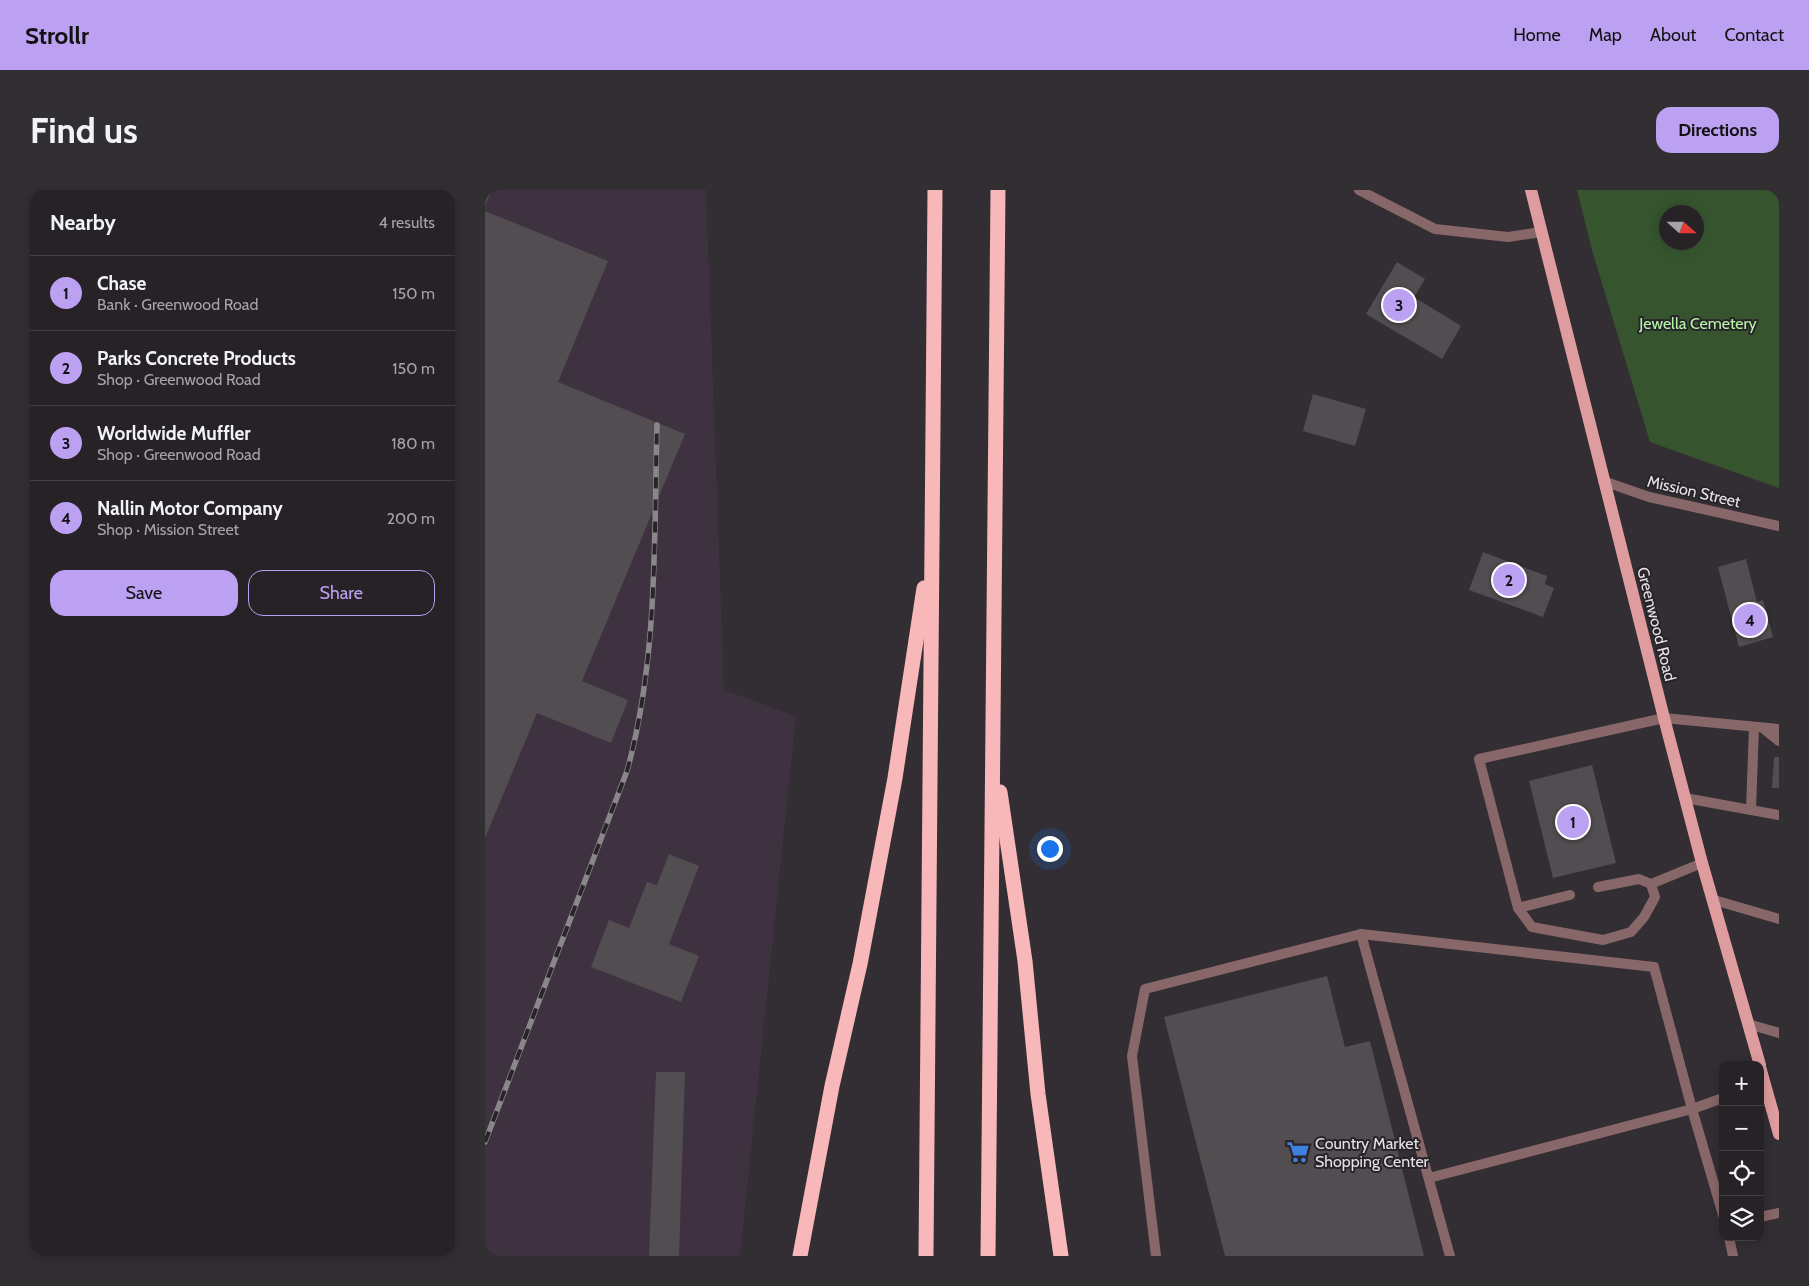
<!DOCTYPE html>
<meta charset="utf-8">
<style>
body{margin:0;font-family:Cabin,sans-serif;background:#322f32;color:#f1f3f6}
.controls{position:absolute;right:15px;bottom:15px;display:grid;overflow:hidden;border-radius:10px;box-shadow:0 2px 12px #0003}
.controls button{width:45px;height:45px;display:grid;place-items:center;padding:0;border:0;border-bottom:1px solid #423f43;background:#262226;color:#f1f3f6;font:25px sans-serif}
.compass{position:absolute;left:1174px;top:15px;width:45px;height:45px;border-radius:50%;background:#262226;box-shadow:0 2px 12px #0003;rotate:111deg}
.you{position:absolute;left:564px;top:658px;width:18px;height:18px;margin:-12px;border:4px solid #fff;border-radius:50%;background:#1a73e8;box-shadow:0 0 0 8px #1a73e833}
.badge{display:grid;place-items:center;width:32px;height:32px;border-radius:50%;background:#bca0f2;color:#111;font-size:16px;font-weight:700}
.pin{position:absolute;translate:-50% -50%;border:2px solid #fff;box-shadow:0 1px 5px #0006}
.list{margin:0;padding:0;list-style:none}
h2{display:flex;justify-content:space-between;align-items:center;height:65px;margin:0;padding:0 20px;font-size:21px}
h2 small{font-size:16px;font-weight:400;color:#a4a4a7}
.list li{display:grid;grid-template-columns:32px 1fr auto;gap:15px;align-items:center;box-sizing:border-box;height:75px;padding:0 20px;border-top:1px solid #423f43}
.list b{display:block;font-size:19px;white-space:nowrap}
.list p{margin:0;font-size:16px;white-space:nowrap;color:#a4a4a7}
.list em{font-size:16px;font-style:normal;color:#a4a4a7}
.actions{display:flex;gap:10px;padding:15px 20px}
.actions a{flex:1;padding:11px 0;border:1px solid #bca0f2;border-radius:15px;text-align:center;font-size:18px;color:#bca0f2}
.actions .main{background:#bca0f2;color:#111}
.icon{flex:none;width:28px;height:28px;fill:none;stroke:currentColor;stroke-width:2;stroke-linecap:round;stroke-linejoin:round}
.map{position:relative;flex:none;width:1294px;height:1066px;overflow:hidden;border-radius:15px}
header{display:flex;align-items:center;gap:30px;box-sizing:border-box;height:70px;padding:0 25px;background:#bca0f2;color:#111}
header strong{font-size:24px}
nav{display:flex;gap:28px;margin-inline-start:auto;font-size:18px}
.intro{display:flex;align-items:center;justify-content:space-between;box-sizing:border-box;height:120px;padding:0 30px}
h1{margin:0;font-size:35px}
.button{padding:12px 22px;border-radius:15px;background:#bca0f2;color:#111;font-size:18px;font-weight:700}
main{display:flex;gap:30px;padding:0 30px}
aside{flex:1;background:#262226;border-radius:15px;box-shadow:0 2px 12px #0003}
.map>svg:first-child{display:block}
</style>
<header>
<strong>Strollr</strong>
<nav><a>Home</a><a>Map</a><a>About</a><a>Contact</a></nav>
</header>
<div class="intro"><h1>Find us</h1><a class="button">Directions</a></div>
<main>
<aside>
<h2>Nearby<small>4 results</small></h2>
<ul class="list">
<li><span class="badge">1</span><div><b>Chase</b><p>Bank · Greenwood Road</p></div><em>150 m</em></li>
<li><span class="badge">2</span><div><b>Parks Concrete Products</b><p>Shop · Greenwood Road</p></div><em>150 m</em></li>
<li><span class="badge">3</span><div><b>Worldwide Muffler</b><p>Shop · Greenwood Road</p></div><em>180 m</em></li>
<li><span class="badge">4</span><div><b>Nallin Motor Company</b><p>Shop · Mission Street</p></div><em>200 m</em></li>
</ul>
<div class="actions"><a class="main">Save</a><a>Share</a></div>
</aside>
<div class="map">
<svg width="1294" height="1066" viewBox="0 0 1294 1066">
<rect width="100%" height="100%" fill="#322e33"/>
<path fill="#3f3240" d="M0,0H221L239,500L311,526L255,1066H0Z"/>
<path fill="#36552f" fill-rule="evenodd" d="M1092,0H1294V298L1165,252L1107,60ZM1182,22H1212V52H1182Z"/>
<g fill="#524d50">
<path d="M0,0H7L0,16Z"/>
<path d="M0,21L123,71L73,192L200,244L97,491L143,510L126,553L52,523L0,648Z"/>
<path d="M912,72L940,89L929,107L976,136L957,169L881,124Z"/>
<path d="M828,204L881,219L870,256L818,241Z"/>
<path d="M998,362L1062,386L1060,394L1069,398L1058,427L984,400Z"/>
<path d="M1261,369L1272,412L1278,410L1288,447L1254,457L1233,377Z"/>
<path d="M1289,567H1294V598H1287Z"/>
<path d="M1107,575L1131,673L1068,688L1044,591Z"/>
<path d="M184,664L214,676L184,754L214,766L196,812L106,777L124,730L144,738L162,692L172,695Z"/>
<path d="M842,786L860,857L885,851L939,1066H740L679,827Z"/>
<path d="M171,882H200L194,1066H164Z"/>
</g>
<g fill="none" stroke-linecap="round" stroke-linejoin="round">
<g stroke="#886768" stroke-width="10">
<path d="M874,0L950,39L1023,47L1056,42"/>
<path d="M1278,538L1294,551"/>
<path d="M1200,608L1294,625"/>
<path d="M1266,620L1269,537"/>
<path d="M1217,673L1166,694L1170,707L1159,727L1146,742L1118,750L1047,737L1033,718L994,569L1179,528L1294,539"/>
<path d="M1113,697L1154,689L1166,694"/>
<path d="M1229,710L1294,729"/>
<path d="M1033,718L1085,705"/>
<path d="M1263,834L1294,843"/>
<path d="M1238,908L1207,919L1238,1025"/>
<path d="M944,988L1207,919L1169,777L876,744L965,1066"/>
<path d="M1275,1027L1294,1023"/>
<path d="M1244,1047L1248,1066"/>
<path d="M671,1066L647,866L660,799L876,744"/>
</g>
<path stroke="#886768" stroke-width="10" d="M1118,291L1164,307L1294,336"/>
<g stroke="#df9c9e" stroke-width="12">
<path d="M1046,0L1179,528L1217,673L1275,875"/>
<path d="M1275,877L1294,944"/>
</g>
<g stroke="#f8b7b8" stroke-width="15">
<path d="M515,602L540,771L553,904L576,1066"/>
<path d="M315,1066L347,896L375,774L410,588L439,398"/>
<path d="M441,1066L450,0"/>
<path d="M503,1066L513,0"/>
</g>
<defs>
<path id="rail" d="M0,952L142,581C173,470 169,349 172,235"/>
</defs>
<use href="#rail" stroke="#8a878b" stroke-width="5.5"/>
<use href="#rail" stroke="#282429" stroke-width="4" stroke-dasharray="11" stroke-linecap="butt"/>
</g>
<defs>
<symbol id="supermarket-bare" viewBox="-9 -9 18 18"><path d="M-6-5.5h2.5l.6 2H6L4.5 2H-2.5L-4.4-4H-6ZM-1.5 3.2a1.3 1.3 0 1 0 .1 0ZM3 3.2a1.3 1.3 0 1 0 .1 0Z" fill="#3f7fe0" stroke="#282429" stroke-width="2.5" paint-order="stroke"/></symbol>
</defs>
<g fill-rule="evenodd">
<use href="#supermarket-bare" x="797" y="946" width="32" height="32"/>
</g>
<g text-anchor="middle" stroke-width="4" stroke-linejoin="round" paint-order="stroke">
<g font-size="16" fill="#b5f7a7" stroke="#282429">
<text x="1213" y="139">Jewella Cemetery</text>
</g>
<g font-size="16" fill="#e4e2e5" stroke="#282429">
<text transform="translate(1209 301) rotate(13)" y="6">Mission Street</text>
<text transform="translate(1172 434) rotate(76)" y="6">Greenwood Road</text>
</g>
<g font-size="16" fill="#e4e2e5" stroke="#282429" text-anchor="start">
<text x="830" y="959">Country Market<tspan x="830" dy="18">Shopping Center</tspan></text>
</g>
</g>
</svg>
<div class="controls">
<button>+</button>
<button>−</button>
<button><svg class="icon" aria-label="locate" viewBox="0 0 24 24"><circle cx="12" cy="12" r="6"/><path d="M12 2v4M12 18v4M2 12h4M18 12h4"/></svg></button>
<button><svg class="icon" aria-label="layers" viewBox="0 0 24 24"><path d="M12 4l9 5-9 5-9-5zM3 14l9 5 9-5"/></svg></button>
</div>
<svg class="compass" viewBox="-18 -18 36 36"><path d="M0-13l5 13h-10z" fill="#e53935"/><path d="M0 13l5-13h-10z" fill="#a4a4a7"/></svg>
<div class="you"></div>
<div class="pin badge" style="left:1088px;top:632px">1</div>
<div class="pin badge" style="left:1024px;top:390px">2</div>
<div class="pin badge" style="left:914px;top:115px">3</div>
<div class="pin badge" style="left:1265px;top:430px">4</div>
</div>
</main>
